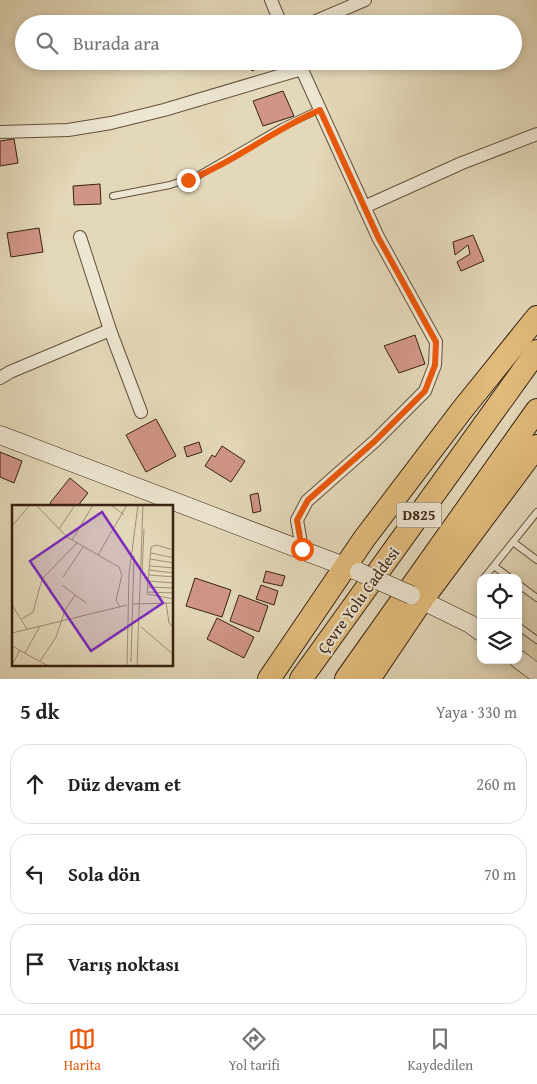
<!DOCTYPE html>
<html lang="tr">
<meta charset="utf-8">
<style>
body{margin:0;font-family:"Gentium Book Plus",serif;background:#f2f2f2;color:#202124}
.controls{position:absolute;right:15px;bottom:15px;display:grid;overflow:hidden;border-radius:10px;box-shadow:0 2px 8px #0003}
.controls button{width:45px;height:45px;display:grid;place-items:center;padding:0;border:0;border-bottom:1px solid #e0e0e0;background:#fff;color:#202124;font:25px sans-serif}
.stop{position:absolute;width:15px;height:15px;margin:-11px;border:4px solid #ea580c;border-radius:50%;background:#fff}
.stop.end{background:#ea580c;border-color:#fff;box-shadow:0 1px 5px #0008}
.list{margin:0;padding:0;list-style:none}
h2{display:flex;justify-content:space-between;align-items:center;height:65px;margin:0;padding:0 20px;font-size:21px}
h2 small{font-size:16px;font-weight:400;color:#757577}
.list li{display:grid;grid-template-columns:32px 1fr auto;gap:15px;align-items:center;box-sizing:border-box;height:80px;margin:0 10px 10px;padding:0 10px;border:1px solid #e0e0e0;border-radius:20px}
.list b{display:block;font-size:19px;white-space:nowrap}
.list em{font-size:16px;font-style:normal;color:#757577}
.icon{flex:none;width:28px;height:28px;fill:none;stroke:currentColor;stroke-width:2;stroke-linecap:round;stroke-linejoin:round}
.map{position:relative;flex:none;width:537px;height:679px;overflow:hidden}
.search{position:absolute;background:#fff;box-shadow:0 2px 8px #0003;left:15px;right:15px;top:15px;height:55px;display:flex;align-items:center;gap:12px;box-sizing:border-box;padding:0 18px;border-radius:28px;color:#757577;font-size:19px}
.sheet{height:335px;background:#fff}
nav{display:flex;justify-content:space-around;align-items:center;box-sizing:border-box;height:70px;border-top:1px solid #e0e0e0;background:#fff;font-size:14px;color:#757577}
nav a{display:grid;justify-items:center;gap:2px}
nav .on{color:#ea580c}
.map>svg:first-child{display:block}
</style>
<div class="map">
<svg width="537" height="679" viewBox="0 0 537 679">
<rect width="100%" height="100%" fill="#e3d8b9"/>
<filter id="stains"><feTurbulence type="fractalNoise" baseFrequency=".004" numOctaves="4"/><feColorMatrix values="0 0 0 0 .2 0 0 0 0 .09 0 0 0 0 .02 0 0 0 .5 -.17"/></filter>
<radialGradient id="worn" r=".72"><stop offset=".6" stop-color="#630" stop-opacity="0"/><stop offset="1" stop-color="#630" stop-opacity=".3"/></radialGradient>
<g fill="#d09587" stroke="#392211">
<path d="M248,61H272L252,71Z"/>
<path d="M283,91L294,116L263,126L253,101Z"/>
<path d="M14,139L18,163L0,166V141Z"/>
<path d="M100,184L101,204L74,205L73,186Z"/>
<path d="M39,228L43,252L11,257L7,233Z"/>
<path d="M473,235L484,261L461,271L457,262L470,254L468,245L455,255L453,242Z"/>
<path d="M415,335L425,364L399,373L384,346Z"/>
<path d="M156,419L176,456L146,472L126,435Z"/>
<path d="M199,442L202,452L187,457L184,447Z"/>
<path d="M222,446L245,461L231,482L205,466L212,455L215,457Z"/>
<path d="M0,452L22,461L14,483L0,477Z"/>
<path d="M70,478L88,493L77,507H54L50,503Z"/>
<path d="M258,493L261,511L253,513L250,495Z"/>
<path d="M266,571L285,576L282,586L263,582Z"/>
<path d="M195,578L231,590L222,617L186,606Z"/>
<path d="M261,585L278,591L274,605L256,599Z"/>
<path d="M239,595L268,606L259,632L230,621Z"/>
<path d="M217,618L254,637L244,658L207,639Z"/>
</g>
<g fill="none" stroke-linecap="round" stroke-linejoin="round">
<defs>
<g id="lane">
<path d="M113,196L170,185L199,175L282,127L320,109"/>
<path d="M513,542L537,560"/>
<path d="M494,566L510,578"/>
<path d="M484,578L537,512"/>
<path d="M518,584L537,598"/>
<path d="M518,626L537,640"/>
</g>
<g id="street">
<path d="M271,0L281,24"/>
<path d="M309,24L365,0"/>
<path d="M298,61L378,237L436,342L435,365L425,391L375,441L307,501L297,520L302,549"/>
<path d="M0,132L68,130L111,123L164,110L302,69"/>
<path d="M364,207L462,163L537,134"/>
<path d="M80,237L110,330L141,412"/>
<path d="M0,378L10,372L110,330"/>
</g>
<g id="secondary">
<path d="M0,435L357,571"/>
<path d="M411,595L470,624L481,632"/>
<path d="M518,659L537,673"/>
</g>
<g id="highway">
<path d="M269,679L364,539L462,410L537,317"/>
<path d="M301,679L537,351"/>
<path d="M346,679L537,410"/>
<path d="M369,679L422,600L537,446"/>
</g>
</defs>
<use href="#lane" stroke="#64503b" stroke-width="8"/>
<use href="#street" stroke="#64503b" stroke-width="14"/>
<use href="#secondary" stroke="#392211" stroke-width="19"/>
<use href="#highway" stroke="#392211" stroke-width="24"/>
<use href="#lane" stroke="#ede6d2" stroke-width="6"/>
<use href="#street" stroke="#ede6d2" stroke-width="12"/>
<use href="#secondary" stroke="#ede6d2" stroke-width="18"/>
<use href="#highway" stroke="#e2bc7c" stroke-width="22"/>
<defs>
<path id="secondary-bridge" d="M359,572L411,595"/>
</defs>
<use href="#secondary-bridge" stroke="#392211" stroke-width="19" stroke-linecap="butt"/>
<use href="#secondary-bridge" stroke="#ede6d2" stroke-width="18"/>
</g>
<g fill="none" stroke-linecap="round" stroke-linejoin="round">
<path stroke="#ea580c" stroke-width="6" d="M188,180C235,162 274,129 320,110L378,237L436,342L435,365L425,391L375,441L308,500L297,520L302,549"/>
</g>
<g text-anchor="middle" stroke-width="4.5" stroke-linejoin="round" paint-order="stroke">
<rect fill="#ede6d2" stroke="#6f5d4b" stroke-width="1" x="396.5" y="502.5" width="45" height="25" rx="4"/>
<g font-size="15" font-weight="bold" fill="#392211">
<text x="419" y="520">D825</text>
</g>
<g font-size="16" fill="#392211" stroke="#ede6d2">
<text transform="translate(358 600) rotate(-54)" y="6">Çevre Yolu Caddesi</text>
</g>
</g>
<g transform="translate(12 505)">
<rect width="161" height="161" fill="#e3d8b9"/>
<path fill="none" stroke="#9f8f76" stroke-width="1" d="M24,0L55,32L107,62L110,70L104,95L108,102M99,0L112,10M0,21L18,0M47,24L63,0M60,35L81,0M162,45L144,40L139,42L135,89L162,94M139,48L162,53M86,50L115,0M138,54L162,58M138,61L162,63M137,65L162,68M130,68L132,24M137,70L162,72M51,72L71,42M136,76L162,78M50,80L74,98M136,82L162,83M135,87L162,88M154,97L157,118L162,123M121,99L162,98M0,100L15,124M10,114L21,107L30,74L65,38M129,122L162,150M0,128L115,100M0,141L36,161M13,148L28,121M28,156L44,132L53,105L63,90M119,157L122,51M0,160L8,145M115,161L117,69L126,0M125,161L131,0"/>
<path fill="#7b2cbf" fill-opacity="0.15" stroke="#7b2cbf" stroke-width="2.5" d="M90,7L151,98L79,146L18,56Z"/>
<rect width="161" height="161" fill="none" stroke="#392211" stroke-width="2.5"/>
</g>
<rect width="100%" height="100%" filter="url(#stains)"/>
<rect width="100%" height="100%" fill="url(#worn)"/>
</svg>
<div class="controls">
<button><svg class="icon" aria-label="locate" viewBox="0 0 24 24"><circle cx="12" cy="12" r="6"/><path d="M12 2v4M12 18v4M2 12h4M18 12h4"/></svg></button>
<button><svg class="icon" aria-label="layers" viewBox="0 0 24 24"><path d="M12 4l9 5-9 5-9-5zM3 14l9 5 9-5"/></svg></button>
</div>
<div class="stop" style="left:302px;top:549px"></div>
<div class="stop end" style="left:188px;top:180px"></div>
<div class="search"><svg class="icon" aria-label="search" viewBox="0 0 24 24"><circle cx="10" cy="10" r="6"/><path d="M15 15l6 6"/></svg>Burada ara</div>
</div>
<section class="sheet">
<h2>5 dk<small>Yaya · 330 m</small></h2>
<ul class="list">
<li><svg class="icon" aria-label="ahead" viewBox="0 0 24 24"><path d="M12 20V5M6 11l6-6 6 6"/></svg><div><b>Düz devam et</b></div><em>260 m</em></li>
<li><svg class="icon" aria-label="left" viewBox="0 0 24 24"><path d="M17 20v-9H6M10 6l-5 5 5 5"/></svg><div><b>Sola dön</b></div><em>70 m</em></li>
<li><svg class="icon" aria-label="arrive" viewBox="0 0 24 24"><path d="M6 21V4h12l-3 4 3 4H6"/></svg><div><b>Varış noktası</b></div></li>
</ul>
</section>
<nav>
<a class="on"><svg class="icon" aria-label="map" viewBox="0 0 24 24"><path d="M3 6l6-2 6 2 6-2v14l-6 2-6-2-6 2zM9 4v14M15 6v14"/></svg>Harita</a>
<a><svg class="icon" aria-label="directions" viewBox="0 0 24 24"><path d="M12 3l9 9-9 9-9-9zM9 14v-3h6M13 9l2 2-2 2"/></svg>Yol tarifi</a>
<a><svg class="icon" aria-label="saved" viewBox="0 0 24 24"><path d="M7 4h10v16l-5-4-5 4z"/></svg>Kaydedilen</a>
</nav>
